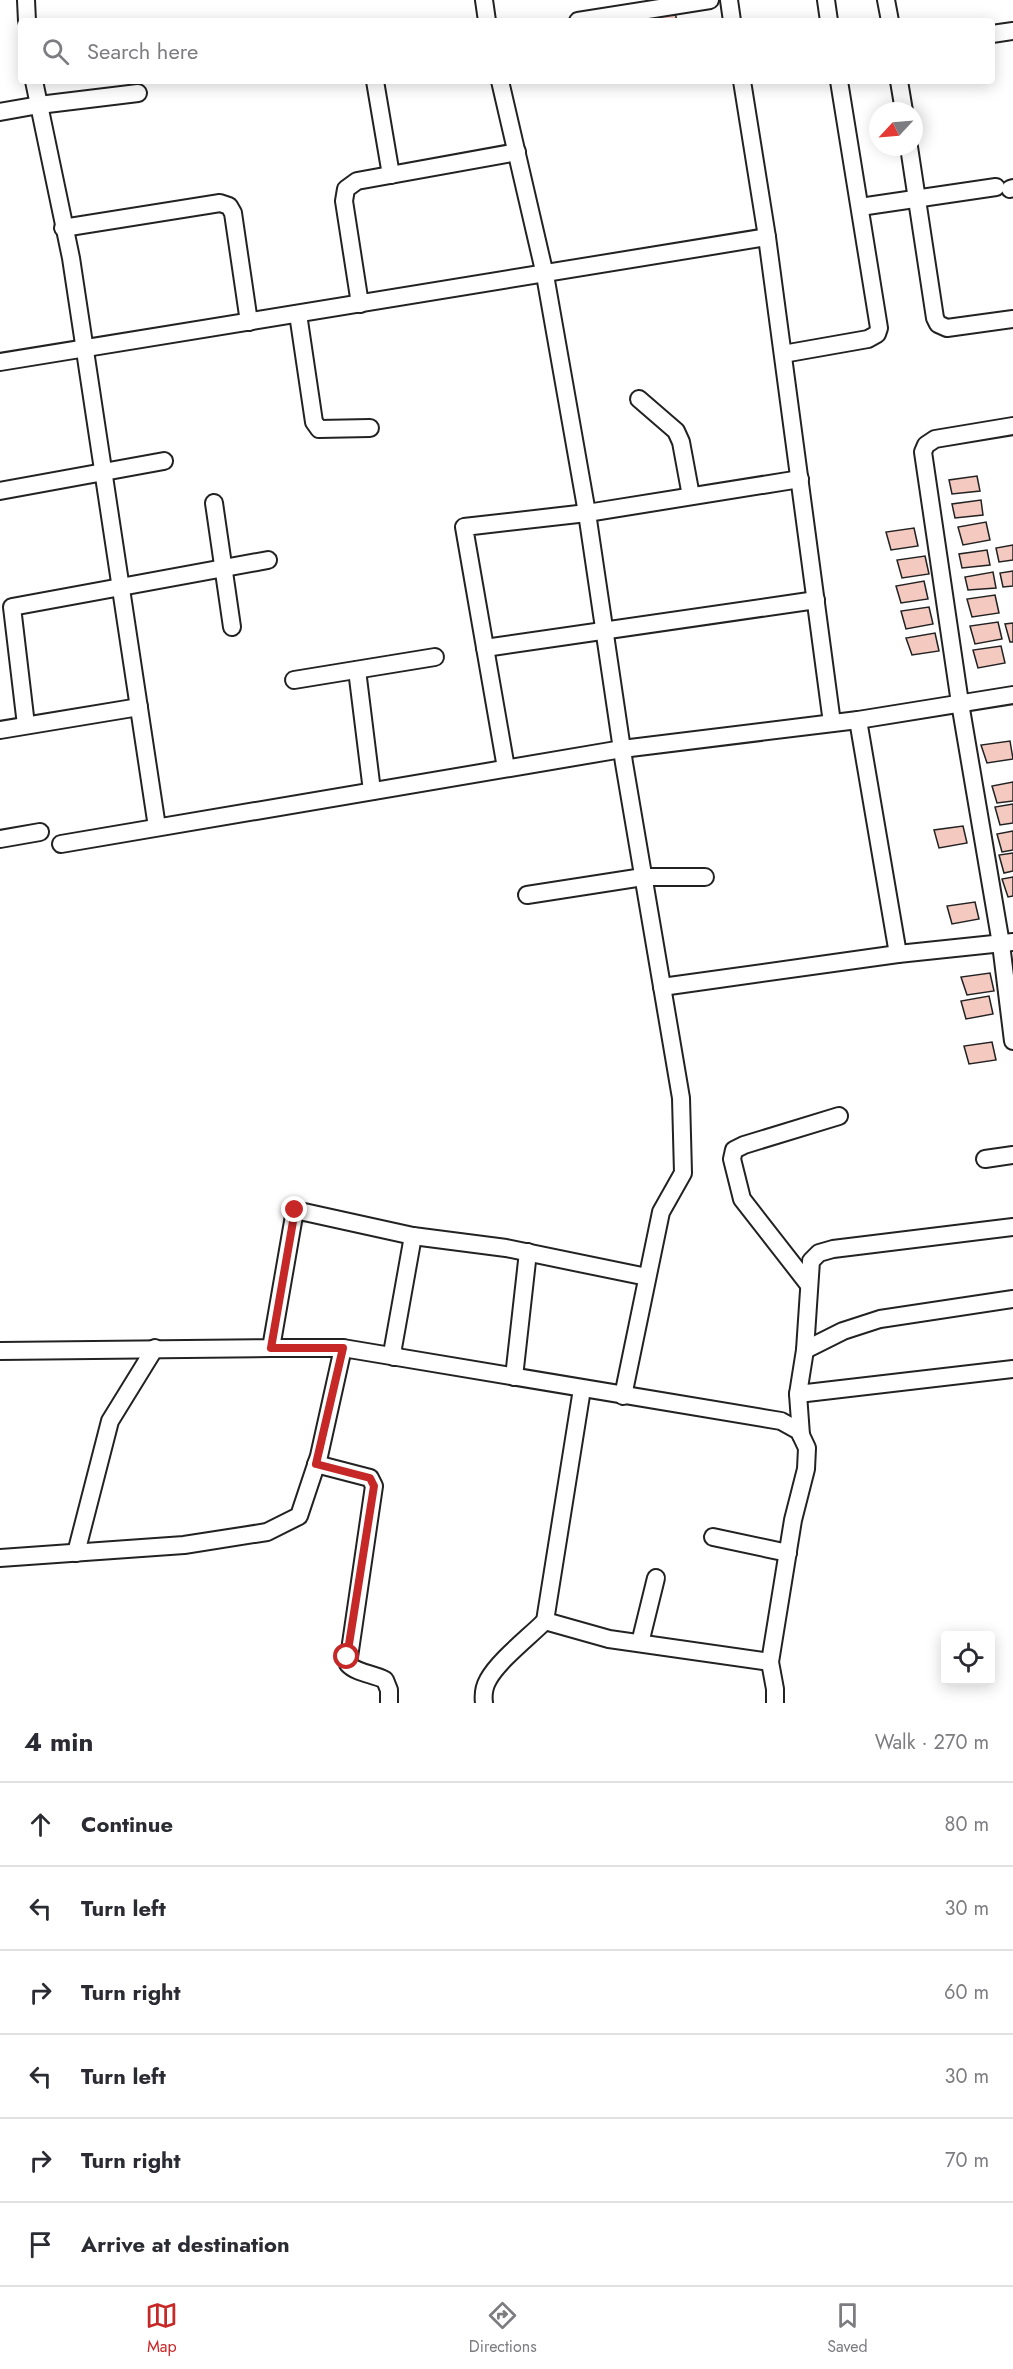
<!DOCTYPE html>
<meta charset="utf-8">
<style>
body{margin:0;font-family:Jost,sans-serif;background:#f2f2f3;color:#2b2b33}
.controls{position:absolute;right:18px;bottom:18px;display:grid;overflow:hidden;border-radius:6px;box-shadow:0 3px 15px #0003}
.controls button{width:54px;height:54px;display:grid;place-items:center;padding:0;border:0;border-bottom:2px solid #e1e1e2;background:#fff;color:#2b2b33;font:30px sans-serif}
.compass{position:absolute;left:869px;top:102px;width:54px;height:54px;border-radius:50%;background:#fff;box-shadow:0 3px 15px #0003;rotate:244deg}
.stop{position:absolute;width:18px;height:18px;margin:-14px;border:4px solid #c62828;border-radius:50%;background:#fff}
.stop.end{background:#c62828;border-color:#fff;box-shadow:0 2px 6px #0008}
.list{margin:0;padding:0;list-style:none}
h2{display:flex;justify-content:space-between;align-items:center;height:78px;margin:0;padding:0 24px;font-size:26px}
h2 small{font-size:20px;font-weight:400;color:#7c7c81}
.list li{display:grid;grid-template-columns:39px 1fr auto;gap:18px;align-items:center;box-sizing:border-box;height:84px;padding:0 24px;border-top:2px solid #e1e1e2}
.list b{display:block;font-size:22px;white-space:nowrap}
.list em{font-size:20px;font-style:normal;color:#7c7c81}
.icon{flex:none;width:33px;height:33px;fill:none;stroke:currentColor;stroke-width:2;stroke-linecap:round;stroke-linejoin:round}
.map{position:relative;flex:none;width:1013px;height:1703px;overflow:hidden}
.search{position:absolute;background:#fff;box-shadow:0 3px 15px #0003;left:18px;right:18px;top:18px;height:66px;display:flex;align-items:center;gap:15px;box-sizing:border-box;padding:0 21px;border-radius:6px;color:#7c7c81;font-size:22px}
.sheet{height:582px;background:#fff}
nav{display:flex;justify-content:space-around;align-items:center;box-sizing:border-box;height:84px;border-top:2px solid #e1e1e2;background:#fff;font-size:16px;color:#7c7c81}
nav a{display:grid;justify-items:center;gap:3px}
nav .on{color:#c62828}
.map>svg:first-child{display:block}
</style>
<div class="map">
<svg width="1013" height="1703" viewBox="0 0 1013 1703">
<rect width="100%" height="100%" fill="#fff"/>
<g fill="#f3c9c0" stroke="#222" stroke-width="1.5">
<path d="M675,13L677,21H661L660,16Z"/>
<path d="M977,476L980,491L952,494L949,480Z"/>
<path d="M981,500L983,515L955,518L952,504Z"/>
<path d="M986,522L990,540L963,545L958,527Z"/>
<path d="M914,528L918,546L891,550L886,532Z"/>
<path d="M1013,545V560L999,562L996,548Z"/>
<path d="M987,550L990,565L962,568L959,554Z"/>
<path d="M925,556L929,574L902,578L897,560Z"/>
<path d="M1013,571V586L1003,587L1000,573Z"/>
<path d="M993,572L996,588L968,590L965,577Z"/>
<path d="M924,581L928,599L901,603L896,586Z"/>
<path d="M995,595L999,613L972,617L967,599Z"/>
<path d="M929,607L933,624L906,629L901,611Z"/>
<path d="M998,622L1002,639L975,644L970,626Z"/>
<path d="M1013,623V642H1010L1005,624Z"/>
<path d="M935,633L939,651L912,655L906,638Z"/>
<path d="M1001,646L1005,663L978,668L973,650Z"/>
<path d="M1010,741L1013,759L987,763L981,745Z"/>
<path d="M1013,782V801L997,803L992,786Z"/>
<path d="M1013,804V823L1000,825L995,807Z"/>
<path d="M963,826L967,843L939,848L934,830Z"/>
<path d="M1013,831V850L1002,852L997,834Z"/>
<path d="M1013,853V871L1004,873L999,855Z"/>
<path d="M1013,877V896L1008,897L1002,879Z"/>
<path d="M975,902L979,919L952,924L947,906Z"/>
<path d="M990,973L994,991L967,995L961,977Z"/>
<path d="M989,996L993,1014L966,1019L961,1001Z"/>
<path d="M992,1042L996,1060L969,1064L964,1046Z"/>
</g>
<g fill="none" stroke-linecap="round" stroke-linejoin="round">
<defs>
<g id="minor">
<path d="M26,0L27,21"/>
<path d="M484,0L487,21"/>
<path d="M729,0L732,21"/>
<path d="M826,0L829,21"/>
<path d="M886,0L890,21"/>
<path d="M578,21L710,0"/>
<path d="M992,34L1013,31"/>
<path d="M34,81L71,258L157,827"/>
<path d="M375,81L391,175"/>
<path d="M500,81L545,275L587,513L624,763L681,1098L683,1173L661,1212L623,1396"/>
<path d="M742,81L767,237L832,723"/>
<path d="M899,81L904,111"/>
<path d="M0,112L39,105L138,93"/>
<path d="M909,147L935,318L938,324L947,328L1013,319"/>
<path d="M1010,189L1013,188"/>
<path d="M860,207L996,187"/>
<path d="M63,228L220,203L229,206L233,213L249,322"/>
<path d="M360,304L344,201L346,189L357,181L517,152"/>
<path d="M298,314L314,422L319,429L370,428"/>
<path d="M783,354L868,339L877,334L879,328L839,81"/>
<path d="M0,362L767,237"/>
<path d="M639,399L676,431L681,442L691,496"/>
<path d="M1013,426L935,439L926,445L923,452L960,703L1001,944L1013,1041"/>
<path d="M0,491L164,461"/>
<path d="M214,503L232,627"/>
<path d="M485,648L816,600"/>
<path d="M357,670L372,791"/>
<path d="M294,680L435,657"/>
<path d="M858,720L898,954L1013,942"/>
<path d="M26,725L12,607L268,560"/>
<path d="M0,730L139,707"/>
<path d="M506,768L464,527L587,513L800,479"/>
<path d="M0,839L40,832"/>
<path d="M61,844L622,749L858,720L1013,695"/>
<path d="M527,895L643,877H705"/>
<path d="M662,987L898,954"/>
<path d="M985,1159L1013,1155"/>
<path d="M809,1285L742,1199L732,1159L734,1150L744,1145L839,1116"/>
<path d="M271,1348H343"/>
<path d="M805,1350L843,1331L880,1319L1013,1299"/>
<path d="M0,1351L271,1348L295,1210L413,1236L506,1248L647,1277"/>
<path d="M394,1357L393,1348L413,1236"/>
<path d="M514,1377L528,1252"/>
<path d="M582,1389L545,1621L609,1639L770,1662"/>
<path d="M798,1394L1013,1369"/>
<path d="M801,1435L798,1394L805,1350L811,1261L819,1253L833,1249L1013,1227"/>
<path d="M316,1464L370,1478L374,1486L348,1664C356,1673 374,1674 385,1680L389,1690V1703"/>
<path d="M713,1537L788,1553"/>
<path d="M76,1553L110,1421L155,1348"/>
<path d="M0,1558L184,1545L267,1532L299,1516L319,1456L343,1348L781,1421L799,1431L807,1448L806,1469L793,1520L770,1662L775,1689V1703"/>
<path d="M640,1643L656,1578"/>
<path d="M484,1703C483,1695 484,1687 488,1680C498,1661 529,1637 545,1621"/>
</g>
</defs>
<use href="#minor" stroke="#222" stroke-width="20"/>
<use href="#minor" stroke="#fff" stroke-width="16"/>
</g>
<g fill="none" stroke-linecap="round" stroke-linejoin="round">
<path stroke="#c62828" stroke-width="8" d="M295,1210L271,1348H343L316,1464L370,1478L374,1486L347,1657"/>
</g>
</svg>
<div class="controls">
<button><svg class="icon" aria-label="locate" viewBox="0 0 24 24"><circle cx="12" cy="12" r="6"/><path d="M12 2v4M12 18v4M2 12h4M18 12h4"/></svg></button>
</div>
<svg class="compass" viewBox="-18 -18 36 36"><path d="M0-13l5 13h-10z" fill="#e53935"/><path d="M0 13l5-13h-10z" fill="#7c7c81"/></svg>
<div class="stop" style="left:347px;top:1657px"></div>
<div class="stop end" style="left:295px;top:1210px"></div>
<div class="search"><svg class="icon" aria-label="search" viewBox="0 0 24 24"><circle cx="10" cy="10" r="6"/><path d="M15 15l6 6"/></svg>Search here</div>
</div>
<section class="sheet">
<h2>4 min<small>Walk · 270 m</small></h2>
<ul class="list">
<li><svg class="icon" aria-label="ahead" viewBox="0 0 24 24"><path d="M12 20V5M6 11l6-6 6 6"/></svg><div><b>Continue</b></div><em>80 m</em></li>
<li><svg class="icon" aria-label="left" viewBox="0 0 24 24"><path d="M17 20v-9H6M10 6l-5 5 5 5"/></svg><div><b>Turn left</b></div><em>30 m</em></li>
<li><svg class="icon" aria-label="right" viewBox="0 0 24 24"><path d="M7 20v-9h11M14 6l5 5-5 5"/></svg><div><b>Turn right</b></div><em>60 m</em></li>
<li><svg class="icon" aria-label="left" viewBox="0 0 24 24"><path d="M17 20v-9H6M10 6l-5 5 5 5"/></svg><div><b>Turn left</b></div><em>30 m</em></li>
<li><svg class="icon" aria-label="right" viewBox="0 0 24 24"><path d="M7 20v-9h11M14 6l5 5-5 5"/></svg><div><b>Turn right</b></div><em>70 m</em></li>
<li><svg class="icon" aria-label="arrive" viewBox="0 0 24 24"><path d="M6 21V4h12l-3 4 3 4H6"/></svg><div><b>Arrive at destination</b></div></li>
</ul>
</section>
<nav>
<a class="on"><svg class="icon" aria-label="map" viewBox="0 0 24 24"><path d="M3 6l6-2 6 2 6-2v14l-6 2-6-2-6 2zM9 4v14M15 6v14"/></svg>Map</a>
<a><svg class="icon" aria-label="directions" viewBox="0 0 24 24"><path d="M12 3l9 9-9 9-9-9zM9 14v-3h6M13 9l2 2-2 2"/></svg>Directions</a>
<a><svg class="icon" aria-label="saved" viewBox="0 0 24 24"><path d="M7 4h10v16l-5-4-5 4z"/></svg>Saved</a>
</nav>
